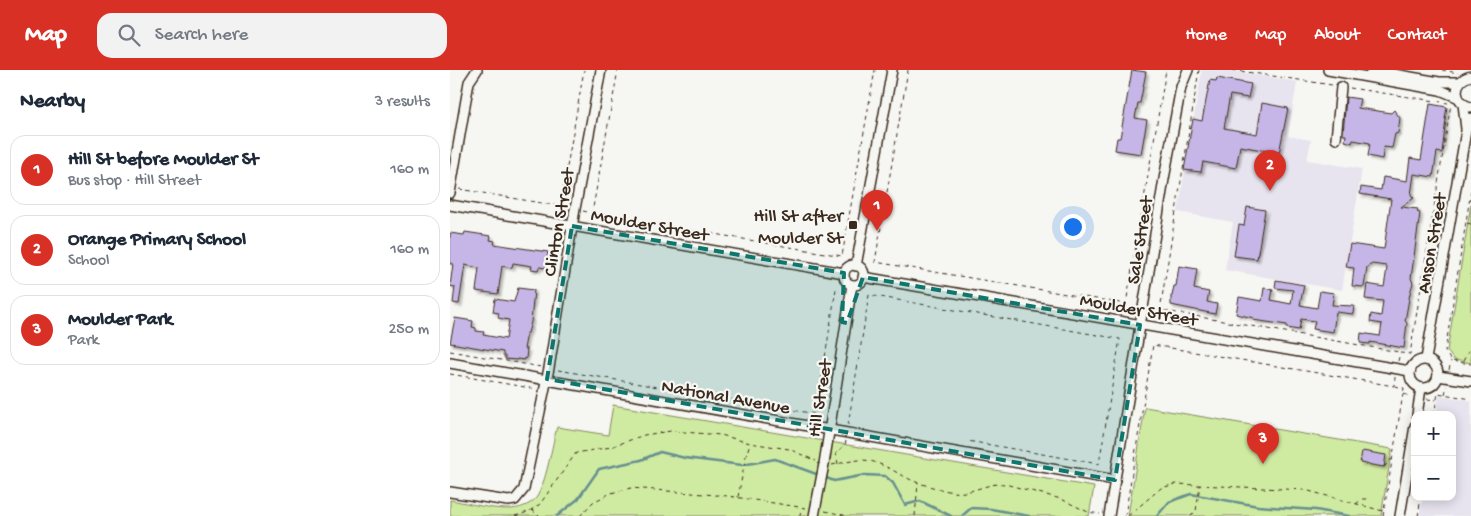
<!DOCTYPE html>
<meta charset="utf-8">
<style>
body{margin:0;font-family:"Gochi Hand",sans-serif;background:#f2f2f3;color:#1f2937}
.controls{position:absolute;right:15px;bottom:15px;display:grid;overflow:hidden;border-radius:10px;box-shadow:0 2px 12px #0003}
.controls button{width:45px;height:45px;display:grid;place-items:center;padding:0;border:0;border-bottom:1px solid #e0e1e3;background:#fff;color:#1f2937;font:25px sans-serif}
.you{position:absolute;left:622px;top:156px;width:18px;height:18px;margin:-12px;border:4px solid #fff;border-radius:50%;background:#1a73e8;box-shadow:0 0 0 8px #1a73e833}
.badge{display:grid;place-items:center;width:32px;height:32px;border-radius:50%;background:#d93025;color:#fff;font-size:16px;font-weight:700}
.pin{position:absolute;translate:-50% -41px;filter:drop-shadow(0 1px 2px #0008)}
.pin::after{content:'';position:absolute;top:26px;width:18px;height:15px;background:inherit;clip-path:polygon(0 0,100% 0,50% 100%)}
.list{margin:0;padding:0;list-style:none}
h2{display:flex;justify-content:space-between;align-items:center;height:65px;margin:0;padding:0 20px;font-size:21px}
h2 small{font-size:16px;font-weight:400;color:#747a83}
.list li{display:grid;grid-template-columns:32px 1fr auto;gap:15px;align-items:center;box-sizing:border-box;height:70px;margin:0 10px 10px;padding:0 10px;border:1px solid #e0e1e3;border-radius:15px}
.list b{display:block;font-size:19px;white-space:nowrap}
.list p{margin:0;font-size:16px;white-space:nowrap;color:#747a83}
.list em{font-size:16px;font-style:normal;color:#747a83}
.icon{flex:none;width:28px;height:28px;fill:none;stroke:currentColor;stroke-width:2;stroke-linecap:round;stroke-linejoin:round}
.map{position:relative;flex:none;width:1021px;height:446px;overflow:hidden}
header{display:flex;align-items:center;gap:30px;box-sizing:border-box;height:70px;padding:0 25px;background:#d93025;color:#fff}
header strong{font-size:24px}
nav{display:flex;gap:28px;margin-inline-start:auto;font-size:18px}
.search{width:350px;height:45px;background:#f2f2f3;display:flex;align-items:center;gap:12px;box-sizing:border-box;padding:0 18px;border-radius:15px;color:#747a83;font-size:19px}
main{display:flex}
aside{flex:1;background:#fff}
.map>svg:first-child{display:block}
</style>
<header>
<strong>Map</strong>
<div class="search"><svg class="icon" aria-label="search" viewBox="0 0 24 24"><circle cx="10" cy="10" r="6"/><path d="M15 15l6 6"/></svg>Search here</div>
<nav><a>Home</a><a>Map</a><a>About</a><a>Contact</a></nav>
</header>
<main>
<aside>
<h2>Nearby<small>3 results</small></h2>
<ul class="list">
<li><span class="badge">1</span><div><b>Hill St before Moulder St</b><p>Bus stop · Hill Street</p></div><em>160 m</em></li>
<li><span class="badge">2</span><div><b>Orange Primary School</b><p>School</p></div><em>160 m</em></li>
<li><span class="badge">3</span><div><b>Moulder Park</b><p>Park</p></div><em>250 m</em></li>
</ul>
</aside>
<div class="map">
<svg width="1021" height="446" viewBox="0 0 1021 446">
<defs>
<filter id="shadow"><feDropShadow dx="2.5" dy="2.5" stdDeviation="1" flood-color="#0004"/></filter>
</defs>
<rect width="100%" height="100%" fill="#f6f6f2"/>
<filter id="ink" filterUnits="userSpaceOnUse"><feTurbulence type="fractalNoise" baseFrequency=".02" numOctaves="2"/><feDisplacementMap in="SourceGraphic" scale="10" xChannelSelector="R" yChannelSelector="G"/><feConvolveMatrix kernelMatrix="1 2 1 2 8 2 1 2 1" color-interpolation-filters="sRGB"/></filter>
<g filter="url(#ink)">
<g fill="#e7e3ef">
<path d="M752,0H777L847,12L838,66L861,70L857,90L912,99L892,220L775,200L783,152L728,142Z"/>
<path d="M989,325L1021,331V446H969L973,427H1002V345H986Z"/>
</g>
<g fill="#cfeaa1" stroke="#858a60">
<path d="M1021,134V293L1004,290L997,281Z"/>
<path d="M163,335L644,417L639,446H0V430C18,433 40,439 58,439C68,439 79,436 86,428C96,414 102,375 107,357L158,365Z"/>
<path d="M695,337L942,379L931,446H678Z"/>
</g>
<g fill="none" stroke-linecap="round" stroke-linejoin="round">
<g stroke="#66908f" stroke-width="2.5">
<path d="M374,407L384,411L415,405L435,406L443,413L455,435L470,431L501,446"/>
<path d="M107,446L128,429L149,399L191,390L210,382L235,388L292,395L325,389L369,405"/>
<path d="M512,446L521,438L541,439L579,446"/>
<path d="M707,446L719,432L741,424L808,436L866,440L899,446"/>
</g>
</g>
<g fill="#c5b6e7" stroke="#3b2a1e" filter="url(#shadow)">
<path d="M682,0L696,2L690,33H688L685,48L697,50L691,84L665,80L667,68H670Z"/>
<path d="M767,8L801,14L798,28L780,25L774,58L807,64L812,33L838,38L829,83L790,76L786,98L753,92L751,102L734,100L743,49L752,51L760,10L766,11Z"/>
<path d="M896,27L910,29L908,38L941,43L944,40L950,48L948,63L945,64L942,78L934,77L932,89L918,86L920,73L903,70L902,73L895,71L896,65H893Z"/>
<path d="M980,34L997,37L995,49H996L992,83L987,82L983,107L964,104L961,125L964,128L951,137L968,139L967,142L970,143L961,208L963,213L960,223L955,251L957,253L956,261L954,278L920,272V274L910,273L911,263L930,266L932,254L920,252L921,244L931,246L933,231L915,229L917,214L934,217L937,198L936,196L922,194L917,197L914,217L902,216L904,198L896,197L900,174L934,179L941,129L910,124L911,117L931,120L933,107L957,111L960,88L971,90Z"/>
<path d="M797,137L815,140L807,189L784,186L789,155L794,156Z"/>
<path d="M15,162L41,166L40,170L45,171L44,174L98,182L96,198L89,197L88,200L81,199L82,196L63,193L62,198L52,196L48,224L26,221L29,198L15,195L9,234L3,233L5,217L0,216L3,194H0V163L14,165Z"/>
<path d="M729,196L747,199L744,219L759,222L757,232L767,234L765,244L721,235V226H722L724,216H726Z"/>
<path d="M826,210L854,215L850,235L867,238L870,221L884,223L882,235L904,236L903,244L886,242L883,262L863,259L865,251L851,249L849,260L837,258V255L803,250L804,248L786,244L789,227L812,231L814,218L823,220L821,230L841,234L843,220L825,218Z"/>
<path d="M68,218L84,220L81,252L78,263H77L74,279H77L76,289L74,288V290L67,289V290L55,289V286H53V282L0,273L5,248L23,251L22,257L26,258V261L34,262L33,265L56,269L59,250L48,248L49,243L43,242L45,229L64,232Z"/>
<path d="M912,381L936,385L934,397L910,393Z"/>
</g>
<g fill="none" stroke-linecap="round" stroke-linejoin="round">
<defs>
<g id="minor">
<path d="M878,0L990,20L1007,27"/>
<path d="M921,0L989,12H1010"/>
<path d="M1021,6C1002,10 1003,33 1021,37"/>
<path d="M1013,34L1016,59"/>
<path d="M886,69L891,17"/>
<path d="M0,123L19,12L27,0"/>
<path d="M0,135L394,203"/>
<circle cx="404" cy="205" r="10"/>
<path d="M406,196L442,0"/>
<path d="M413,207L960,301"/>
<path d="M976,289L1016,61L1021,48"/>
<circle cx="974" cy="304" r="14"/>
<path d="M0,293L665,410"/>
<path d="M988,306L1021,311"/>
<path d="M967,345L971,318"/>
<path d="M0,422L58,431L65,430L74,419L99,298L125,139L151,0"/>
<path d="M364,446L374,394L402,215"/>
<path d="M659,446L714,109L731,17L738,0"/>
<path d="M950,446L965,356"/>
</g>
</defs>
<use href="#minor" stroke="#3b2a1e" stroke-width="12"/>
<g stroke="#3b2a1e" stroke-width="1" stroke-dasharray="4 4" stroke-linecap="butt">
<path d="M458,0L425,192L676,234L716,0"/>
<path d="M749,0L710,240L949,282"/>
<path d="M783,0L882,15"/>
<path d="M992,0L1008,3"/>
<path d="M900,18L998,33"/>
<path d="M9,119L109,136"/>
<path d="M1021,121L995,281L1001,291L1021,294"/>
<path d="M117,138L110,137L134,0"/>
<path d="M133,141L142,143L168,0"/>
<path d="M142,143L392,186L425,0"/>
<path d="M1017,153L1021,154"/>
<path d="M0,281L91,297"/>
<path d="M948,291L950,283L960,284L1001,34"/>
<path d="M1013,291L1021,277"/>
<path d="M108,300L366,344L386,219"/>
<path d="M999,300L1001,291"/>
<path d="M0,304L86,319"/>
<path d="M945,316L954,318L953,324L961,326"/>
<path d="M995,324L997,316"/>
<path d="M977,329L986,330"/>
<path d="M984,345L988,323L1021,329"/>
<path d="M398,355L419,225L670,269L649,394L518,371"/>
<path d="M388,394L386,383L395,375L396,371"/>
<path d="M382,395C391,393 400,391 409,390C431,389 450,407 469,413C478,416 493,420 503,422C521,425 537,412 555,414L611,429L638,442L650,444"/>
<path d="M934,397L942,389"/>
<path d="M288,427L296,386L300,373"/>
<path d="M906,434L912,429H919"/>
<path d="M82,440L89,446"/>
<path d="M375,441L398,446"/>
<path d="M65,446L78,442L90,434L126,383L161,377L194,365L221,361L271,365L300,373L339,379L366,391"/>
<path d="M130,446L143,432L161,423L181,418L278,426L356,438"/>
<path d="M350,446L351,438"/>
<path d="M465,446L468,414"/>
<path d="M675,446L703,275L944,316L945,307"/>
<path d="M678,446L711,418L726,414L855,420L933,441"/>
<path d="M741,446L746,441L750,415"/>
<path d="M933,446L953,324"/>
<path d="M968,446L971,427"/>
</g>
<use href="#minor" stroke="#f6f6f2" stroke-width="9"/>
</g>
</g>
<path fill="#0f766e" fill-opacity="0.2" stroke="#0f766e" stroke-width="4" stroke-dasharray="10 6" stroke-linejoin="round" d="M122,156L394,203L392,252L397,253L413,207L690,255L665,410L97,309Z"/>
<rect fill="#3b2a1e" stroke="#f6f6f2" stroke-width="2" x="398" y="150" width="10" height="10" rx="2.5"/>
<g text-anchor="middle" stroke-width="4.5" stroke-linejoin="round" paint-order="stroke">
<g font-size="19" fill="#3b2a1e" stroke="#f6f6f2" text-anchor="end">
<text x="393" y="151">Hill St after<tspan x="393" dy="22">Moulder St</tspan></text>
</g>
<g font-size="19" fill="#3b2a1e" stroke="#f6f6f2">
<text transform="translate(107 152) rotate(-80)" y="7">Clinton Street</text>
<text transform="translate(200 153) rotate(10)" y="7">Moulder Street</text>
<text transform="translate(688 170) rotate(-81)" y="7">Sale Street</text>
<text transform="translate(980 173) rotate(-80)" y="7">Anson Street</text>
<text transform="translate(689 238) rotate(10)" y="7">Moulder Street</text>
<text transform="translate(276 325) rotate(10)" y="7">National Avenue</text>
<text transform="translate(368 328) rotate(-81)" y="7">Hill Street</text>
</g>
</g>
</svg>
<div class="controls">
<button>+</button>
<button>−</button>
</div>
<div class="you"></div>
<div class="pin badge" style="left:427px;top:161px">1</div>
<div class="pin badge" style="left:820px;top:121px">2</div>
<div class="pin badge" style="left:813px;top:394px">3</div>
</div>
</main>
